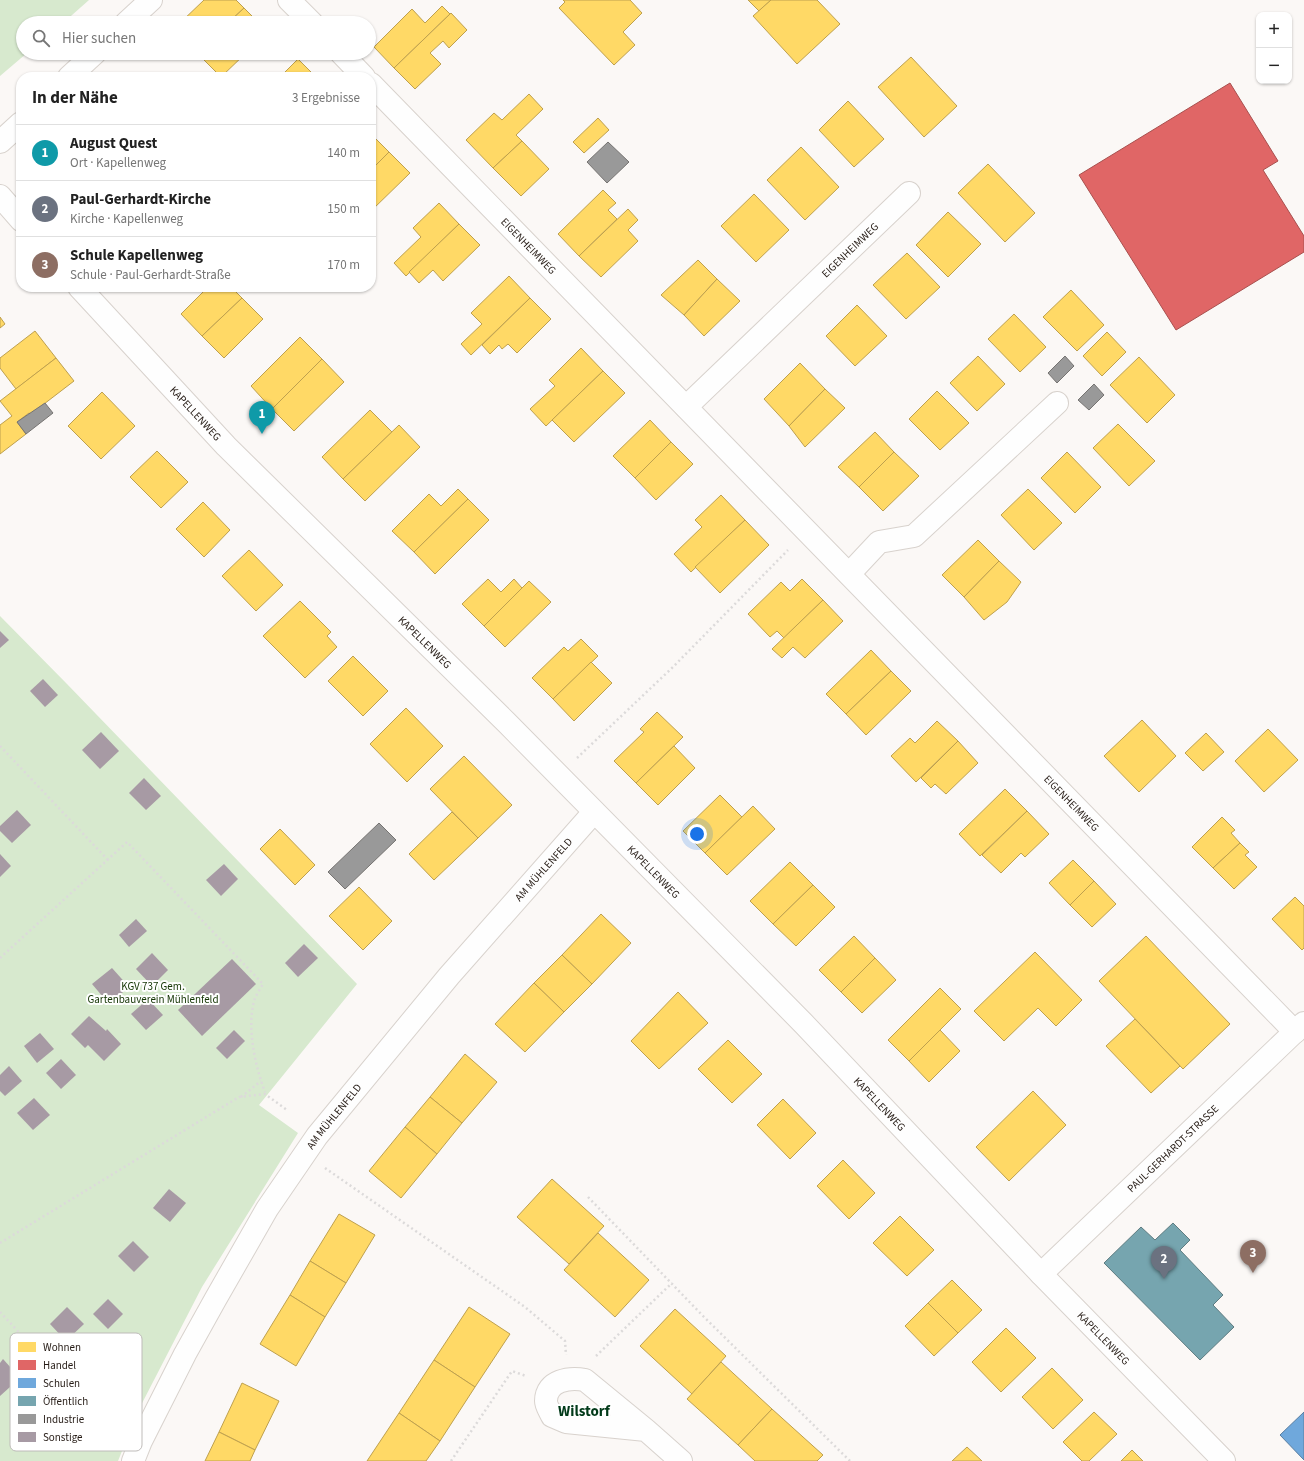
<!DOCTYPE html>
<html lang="de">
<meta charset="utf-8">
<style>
body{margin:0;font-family:"Source Sans 3",sans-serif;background:#f6f6f6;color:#222}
.controls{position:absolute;right:12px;top:12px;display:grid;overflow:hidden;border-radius:8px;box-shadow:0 1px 3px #0004}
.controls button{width:36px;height:36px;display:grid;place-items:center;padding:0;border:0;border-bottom:1px solid #e0e0e0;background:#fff;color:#222;font:20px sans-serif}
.you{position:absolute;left:697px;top:834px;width:14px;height:14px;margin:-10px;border:3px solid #fff;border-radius:50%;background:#1a73e8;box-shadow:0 0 0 6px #1a73e833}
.badge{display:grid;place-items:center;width:26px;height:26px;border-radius:50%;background:#7c3aed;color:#fff;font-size:13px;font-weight:700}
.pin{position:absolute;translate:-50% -33px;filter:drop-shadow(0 1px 2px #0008)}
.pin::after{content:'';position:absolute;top:21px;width:14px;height:12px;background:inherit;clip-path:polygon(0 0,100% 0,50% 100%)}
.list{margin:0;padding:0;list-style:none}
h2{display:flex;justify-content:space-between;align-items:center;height:52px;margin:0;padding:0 16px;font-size:17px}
h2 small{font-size:13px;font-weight:400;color:#767676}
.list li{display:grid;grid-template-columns:26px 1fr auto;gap:12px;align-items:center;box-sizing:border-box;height:56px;padding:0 16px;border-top:1px solid #e0e0e0}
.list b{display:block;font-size:15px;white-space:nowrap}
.list p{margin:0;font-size:13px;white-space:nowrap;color:#767676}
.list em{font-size:13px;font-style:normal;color:#767676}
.icon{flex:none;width:22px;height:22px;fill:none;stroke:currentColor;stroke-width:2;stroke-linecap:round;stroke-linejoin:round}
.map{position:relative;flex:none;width:1304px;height:1461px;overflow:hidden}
.search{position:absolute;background:#fff;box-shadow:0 1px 3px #0004;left:16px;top:16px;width:360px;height:44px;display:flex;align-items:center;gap:10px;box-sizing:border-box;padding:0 14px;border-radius:22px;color:#767676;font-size:15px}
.panel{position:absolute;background:#fff;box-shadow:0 1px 3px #0004;left:16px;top:72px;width:360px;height:220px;border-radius:16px}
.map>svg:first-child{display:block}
</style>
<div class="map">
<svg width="1304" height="1461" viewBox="0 0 1304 1461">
<rect width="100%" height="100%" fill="#fbf8f6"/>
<g fill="#d7e9ce">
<path d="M0,0H89L63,23H23V53H27L0,76Z"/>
<path d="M0,616L67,684L357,984L259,1105L298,1133L202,1287L138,1411L118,1461H0Z"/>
</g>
<g fill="#ffd966" stroke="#bea04e">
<path d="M204,0H236L244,8L228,23H180Z"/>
<path d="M563,0H630L642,13L623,32L635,45L614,65L559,8L565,2Z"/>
<path d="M748,0H771L759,11Z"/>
<path d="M771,0H817L840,24L797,64L753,16Z"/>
<path d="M442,6L450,14L394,68L374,47L412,9L425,23Z"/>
<path d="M244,8L259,23H228Z"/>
<path d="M451,13L467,30L449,48L443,41L430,53L441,64L415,89L394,68Z"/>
<path d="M197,53H246L221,77Z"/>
<path d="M911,57L957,106L924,137L878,87Z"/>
<path d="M298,59L316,77H280Z"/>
<path d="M529,94L543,109L516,135L522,141L493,168L466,140L494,113L502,120Z"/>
<path d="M848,101L884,139L854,167L819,130Z"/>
<path d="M598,118L609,130L584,153L573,142Z"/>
<path d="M371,134L389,152L371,170Z"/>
<path d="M522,141L549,169L521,196L493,168Z"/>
<path d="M801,147L839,187L805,220L767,180Z"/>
<path d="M389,152L410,173L371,211V170Z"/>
<path d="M988,164L1035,213L1005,242L958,193Z"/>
<path d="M603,190L616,203L608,210L617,219L579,256L558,234Z"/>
<path d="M754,194L789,230L756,262L721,226Z"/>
<path d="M439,203L459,224L406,276L394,263L421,237L413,228Z"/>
<path d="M628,209L638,220L628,230L638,241L601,277L579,256Z"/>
<path d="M948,212L981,244L948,277L916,245Z"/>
<path d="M459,224L480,245L443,281L433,270L419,283L409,272Z"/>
<path d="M907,253L940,287L906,319L873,285Z"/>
<path d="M698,260L717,279L684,315L661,295Z"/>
<path d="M509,276L530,298L471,355L461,344L482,324L471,313Z"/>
<path d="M717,279L740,301L704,336L684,315Z"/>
<path d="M208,287H231L242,298L202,336L181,314Z"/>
<path d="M1071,290L1104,325L1077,351L1043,317Z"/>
<path d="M242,298L263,319L224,358L202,336Z"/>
<path d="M530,298L551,319L517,353L508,344L502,349L499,345L490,354L482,345Z"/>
<path d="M857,305L887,336L855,366L826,336Z"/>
<path d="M1014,314L1046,347L1020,372L988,339Z"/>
<path d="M0,317L5,324L0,328Z"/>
<path d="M35,331L56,358L16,389L0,368V358Z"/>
<path d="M1107,332L1126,352L1102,376L1083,356Z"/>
<path d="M300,337L322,359L272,409L251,386Z"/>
<path d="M581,348L603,371L546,426L530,409L555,386L549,380Z"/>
<path d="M978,356L1005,384L977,411L950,383Z"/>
<path d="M1139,357L1175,395L1147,423L1110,385Z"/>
<path d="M56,358L74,381L31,414L29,413L17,422L26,434L0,454V425L12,416L0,401Z"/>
<path d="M322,359L344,382L294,431L272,409Z"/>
<path d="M800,363L825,389L789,426L764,399Z"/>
<path d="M603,371L625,393L574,442L552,420Z"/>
<path d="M825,389L845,408L805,447L789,426Z"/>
<path d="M937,391L969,423L940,450L909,419Z"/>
<path d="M102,392L135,426L101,459L68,426Z"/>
<path d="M370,410L392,432L343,479L322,457Z"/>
<path d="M650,420L671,442L635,478L613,456Z"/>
<path d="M1118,424L1155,461L1129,486L1093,448Z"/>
<path d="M399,425L420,447L365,501L343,479Z"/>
<path d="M875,432L894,452L859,487L838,467Z"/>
<path d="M671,442L693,464L656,500L635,478Z"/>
<path d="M157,451L188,482L161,508L130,477Z"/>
<path d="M894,452L919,476L883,511L859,487Z"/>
<path d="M1067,452L1101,487L1075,513L1041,478Z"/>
<path d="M458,489L468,499L414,552L392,531L429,494L441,506Z"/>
<path d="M1028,489L1062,523L1034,550L1001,515Z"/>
<path d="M721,495L745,520L691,572L674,554L702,527L695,520Z"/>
<path d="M468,499L489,520L435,574L414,552Z"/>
<path d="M203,502L230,530L204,557L176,529Z"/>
<path d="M745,520L769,545L720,593L695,567Z"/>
<path d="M978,540L999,561L964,597L942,575Z"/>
<path d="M249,550L283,585L256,611L222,576Z"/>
<path d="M999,561L1021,582L1007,602L984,620L964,597Z"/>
<path d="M488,579L501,592L514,579L522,588L484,626L462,604Z"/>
<path d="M802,579L823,600L784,638L777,631L770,637L748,614L781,582L790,591Z"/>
<path d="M529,581L551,602L505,647L484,626Z"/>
<path d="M823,600L843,621L805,658L793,647L782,658L772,649Z"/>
<path d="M300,601L331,632L327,636L337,647L305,678L263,636Z"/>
<path d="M581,639L598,656L553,699L532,678L564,647L568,651Z"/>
<path d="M871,650L891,671L846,714L826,694Z"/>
<path d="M353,656L388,691L363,716L328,681Z"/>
<path d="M591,662L612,683L574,721L553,699Z"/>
<path d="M891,671L911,691L866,735L846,714Z"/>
<path d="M406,708L443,746L407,782L370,744Z"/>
<path d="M657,712L683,737L636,783L614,761L644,732L640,729Z"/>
<path d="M1142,720L1176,756L1139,792L1104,756Z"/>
<path d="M937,721L958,741L916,782L891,756L910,738L915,743Z"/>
<path d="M1268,729L1298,760L1264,792L1235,761Z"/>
<path d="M1206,733L1224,752L1203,771L1185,753Z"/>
<path d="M958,741L978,763L946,794L935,784L931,788L921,778Z"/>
<path d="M674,746L695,768L658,805L636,783Z"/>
<path d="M464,756L512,805L478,838L430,789Z"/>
<path d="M1005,789L1027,811L980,856L959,834Z"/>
<path d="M720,795L742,817L705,853L683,831Z"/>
<path d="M753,806L775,829L727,875L705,853Z"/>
<path d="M1027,811L1049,834L1025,857L1021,853L1001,873L982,855Z"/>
<path d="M452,812L478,838L434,880L409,854Z"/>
<path d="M1222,817L1235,830L1231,833L1240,843L1213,868L1192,847Z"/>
<path d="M280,829L315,865L295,885L260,849Z"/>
<path d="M1240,843L1249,852L1245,855L1257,867L1234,889L1213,868Z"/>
<path d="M1073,860L1094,881L1070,905L1049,883Z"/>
<path d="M790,862L813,885L773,924L750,901Z"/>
<path d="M1094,881L1116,904L1092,927L1070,905Z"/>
<path d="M813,885L835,907L796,946L773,924Z"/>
<path d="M359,887L392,921L363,950L329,916Z"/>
<path d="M1295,897L1304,906V948L1302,950L1272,919Z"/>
<path d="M601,914L631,943L592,984L562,955Z"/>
<path d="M854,936L875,958L841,992L819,970Z"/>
<path d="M1146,936L1230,1024L1183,1069L1099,981Z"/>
<path d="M1035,952L1082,1000L1056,1026L1038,1008L1004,1041L974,1011Z"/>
<path d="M562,955L592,984L564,1012L534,983Z"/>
<path d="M875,958L896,980L862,1013L841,992Z"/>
<path d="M534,983L564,1012L525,1052L495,1024Z"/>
<path d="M940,988L961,1009L909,1061L888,1040Z"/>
<path d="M678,992L708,1023L659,1069L631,1041Z"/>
<path d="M1135,1019L1180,1066L1151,1093L1106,1046Z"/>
<path d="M940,1030L960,1051L929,1082L909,1061Z"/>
<path d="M728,1040L762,1074L732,1103L698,1069Z"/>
<path d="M465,1054L497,1082L462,1123L430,1097Z"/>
<path d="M1033,1091L1066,1125L1009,1181L976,1147Z"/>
<path d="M430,1097L462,1123L437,1154L405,1127Z"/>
<path d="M783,1099L816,1133L790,1159L757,1125Z"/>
<path d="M405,1127L437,1154L401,1198L369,1171Z"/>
<path d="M843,1160L875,1193L849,1219L817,1186Z"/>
<path d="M552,1179L604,1226L569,1264L517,1217Z"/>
<path d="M339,1214L375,1235L346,1283L310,1261Z"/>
<path d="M900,1216L934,1250L907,1276L873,1243Z"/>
<path d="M598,1233L649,1280L615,1317L564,1270Z"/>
<path d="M310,1261L346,1283L325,1317L290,1295Z"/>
<path d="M952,1280L982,1310L958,1333L928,1303Z"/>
<path d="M290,1295L325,1317L296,1366L260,1344Z"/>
<path d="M928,1303L958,1333L934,1356L905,1326Z"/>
<path d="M469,1307L510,1334L475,1387L434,1360Z"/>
<path d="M675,1309L726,1356L692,1394L640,1346Z"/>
<path d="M1006,1328L1036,1358L1001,1392L972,1362Z"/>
<path d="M434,1360L475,1387L440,1441L399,1413Z"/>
<path d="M721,1362L772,1409L738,1445L687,1399Z"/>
<path d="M1052,1368L1083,1400L1053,1429L1022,1397Z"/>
<path d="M242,1383L279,1401L255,1450L219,1432Z"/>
<path d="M772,1409L823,1455L817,1461H755L738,1445Z"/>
<path d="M1094,1412L1117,1434L1089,1461H1082L1063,1442Z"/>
<path d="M399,1413L440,1441L426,1461H367Z"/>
<path d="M219,1432L255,1450L250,1461H205Z"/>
<path d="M967,1447L982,1461H952Z"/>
<path d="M1132,1450L1143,1461H1121Z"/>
</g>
<path fill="#e06666" stroke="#a8504e" d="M1230,83L1278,161L1263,170L1304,236V252L1176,330L1079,175Z"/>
<path fill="#6fa8dc" stroke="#597ea1" d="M1304,1412V1460L1280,1435Z"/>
<path fill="#76a5af" stroke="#5e7c81" d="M1173,1223L1190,1240L1180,1250L1223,1295L1213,1305L1234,1327L1200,1360L1104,1263L1141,1227L1155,1240Z"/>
<g fill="#999" stroke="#767472">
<path d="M608,142L629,162L607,183L587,162Z"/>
<path d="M1065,356L1074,366L1057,383L1048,373Z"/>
<path d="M1094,384L1104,395L1089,410L1078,400Z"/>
<path d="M45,403L53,413L26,434L17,422Z"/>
<path d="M379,823L396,840L345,889L328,872Z"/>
</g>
<g fill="#a79aa4">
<path d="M0,631L9,640L0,648Z"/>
<path d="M43,679L58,695L45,707L30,691Z"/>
<path d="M101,732L119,751L100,769L82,750Z"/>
<path d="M144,778L161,796L146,810L129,793Z"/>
<path d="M17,810L31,825L12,843L0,831V826Z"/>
<path d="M0,854L11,866L0,877Z"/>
<path d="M224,864L238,879L221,896L206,880Z"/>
<path d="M136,919L147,931L129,947L119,935Z"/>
<path d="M304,944L318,958L298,977L285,963Z"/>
<path d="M152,953L168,970L152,986L136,969Z"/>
<path d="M232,959L256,984L202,1036L178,1010Z"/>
<path d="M112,968L129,987L109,1004L92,984Z"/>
<path d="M148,999L163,1015L146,1030L131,1014Z"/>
<path d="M89,1016L106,1031L107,1029L121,1044L104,1061L88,1045L85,1048L71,1034Z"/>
<path d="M234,1030L245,1041L227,1059L216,1048Z"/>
<path d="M40,1033L54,1049L37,1063L24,1046Z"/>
<path d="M61,1059L76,1075L61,1089L46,1073Z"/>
<path d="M9,1066L22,1081L5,1096L0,1091V1075Z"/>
<path d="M34,1098L50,1115L33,1130L17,1113Z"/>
<path d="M169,1189L186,1203L170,1222L153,1208Z"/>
<path d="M133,1241L149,1257L134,1272L118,1256Z"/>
<path d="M108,1299L123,1314L108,1329L93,1314Z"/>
<path d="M67,1307L84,1324L66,1341L50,1324Z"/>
<path d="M3,1359L20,1378L0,1396V1363Z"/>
</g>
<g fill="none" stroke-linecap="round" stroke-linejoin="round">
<defs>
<g id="street">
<path d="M289,0L312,23"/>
<path d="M126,23L151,0"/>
<path d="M341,53L364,77"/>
<path d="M69,77L95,53"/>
<path id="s1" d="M371,84L1295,1032"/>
<path d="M0,142L21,123"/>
<path d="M0,196L21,220"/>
<path id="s2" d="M79,287L226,446L507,723L804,1024L1041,1274L1224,1461"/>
<path id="s3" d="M686,407L909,193"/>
<path d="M849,574L879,542L914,536L1057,403"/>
<path id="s4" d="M1041,1274L1304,1023"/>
<path d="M646,1430L566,1422L552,1416C550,1411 546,1406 546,1401C546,1380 570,1377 585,1380L646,1430L681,1461"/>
<path id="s5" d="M133,1461L141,1441L185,1354L215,1300L267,1209L317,1136L449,976L594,812"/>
</g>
</defs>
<use href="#street" stroke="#d8d2cd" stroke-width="24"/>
<g stroke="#dcdada" stroke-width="2.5" stroke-dasharray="2 3" stroke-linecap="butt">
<path d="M0,746L108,860"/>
<path d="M577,758L673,667L788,550"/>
<path d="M0,958L127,842L263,984C260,989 256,995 254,1001C247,1028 255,1066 265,1092"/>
<path d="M241,1097L261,1081"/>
<path d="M325,1168L525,1307L565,1341L566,1355"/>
<path d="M588,1197L704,1317L850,1461"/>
<path d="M0,1243L239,1097L265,1094L287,1110"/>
<path d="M0,1312L42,1357"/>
<path d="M596,1356L672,1283"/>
<path d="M451,1461L512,1371L526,1376"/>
</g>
<use href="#street" stroke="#fefefe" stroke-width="22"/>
</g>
<g text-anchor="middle" stroke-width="4" stroke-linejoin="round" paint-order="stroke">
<g font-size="11" fill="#261c16" stroke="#fff">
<text dy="4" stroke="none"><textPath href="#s1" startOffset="226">EIGENHEIMWEG</textPath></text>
<text dy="4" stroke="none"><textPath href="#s3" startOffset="227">EIGENHEIMWEG</textPath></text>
<text dy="4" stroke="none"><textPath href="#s2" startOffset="172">KAPELLENWEG</textPath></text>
<text dy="4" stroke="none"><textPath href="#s2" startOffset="496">KAPELLENWEG</textPath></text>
<text dy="4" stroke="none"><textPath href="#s1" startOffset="1004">EIGENHEIMWEG</textPath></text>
<text dy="4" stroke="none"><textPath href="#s5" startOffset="724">AM MÜHLENFELD</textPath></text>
<text dy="4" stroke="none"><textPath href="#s2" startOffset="820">KAPELLENWEG</textPath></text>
<text dy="4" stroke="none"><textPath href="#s2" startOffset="1144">KAPELLENWEG</textPath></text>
<text dy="4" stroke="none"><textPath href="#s5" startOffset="400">AM MÜHLENFELD</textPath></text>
<text dy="4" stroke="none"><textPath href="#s4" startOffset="182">PAUL-GERHARDT-STRASSE</textPath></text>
<text dy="4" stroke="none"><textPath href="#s2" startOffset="1468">KAPELLENWEG</textPath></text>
</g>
<g font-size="11" fill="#133402" stroke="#fff">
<text x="153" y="990">KGV 737 Gem.<tspan x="153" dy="13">Gartenbauverein Mühlenfeld</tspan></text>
</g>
<g font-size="15" font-weight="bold" fill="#023a19" stroke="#fff">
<text x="584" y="1416">Wilstorf</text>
</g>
</g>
<rect x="10" y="1333" width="132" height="118" rx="6" fill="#fff" stroke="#bebbb9" stroke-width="1"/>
<rect x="18" y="1342" width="18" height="10" fill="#ffd966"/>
<rect x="18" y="1360" width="18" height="10" fill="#e06666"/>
<rect x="18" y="1378" width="18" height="10" fill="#6fa8dc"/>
<rect x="18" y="1396" width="18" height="10" fill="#76a5af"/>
<rect x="18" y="1414" width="18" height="10" fill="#999"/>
<rect x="18" y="1432" width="18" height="10" fill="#a79aa4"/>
<g font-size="11" fill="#261c16">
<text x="43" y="1351">Wohnen</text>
<text x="43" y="1369">Handel</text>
<text x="43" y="1387">Schulen</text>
<text x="43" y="1405">Öffentlich</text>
<text x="43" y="1423">Industrie</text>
<text x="43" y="1441">Sonstige</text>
</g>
</svg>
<div class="controls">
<button>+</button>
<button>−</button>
</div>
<div class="you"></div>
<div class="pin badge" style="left:262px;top:434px;background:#0f9aa8">1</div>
<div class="pin badge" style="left:1164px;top:1279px;background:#6b7280">2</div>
<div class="pin badge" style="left:1253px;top:1273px;background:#8d6e63">3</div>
<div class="search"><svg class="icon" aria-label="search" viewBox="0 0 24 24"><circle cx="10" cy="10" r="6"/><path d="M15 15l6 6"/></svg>Hier suchen</div>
<section class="panel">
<h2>In der Nähe<small>3 Ergebnisse</small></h2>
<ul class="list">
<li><span class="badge" style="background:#0f9aa8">1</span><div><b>August Quest</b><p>Ort · Kapellenweg</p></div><em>140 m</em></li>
<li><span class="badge" style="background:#6b7280">2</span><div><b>Paul-Gerhardt-Kirche</b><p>Kirche · Kapellenweg</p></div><em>150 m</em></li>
<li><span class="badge" style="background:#8d6e63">3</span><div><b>Schule Kapellenweg</b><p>Schule · Paul-Gerhardt-Straße</p></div><em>170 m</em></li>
</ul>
</section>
</div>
